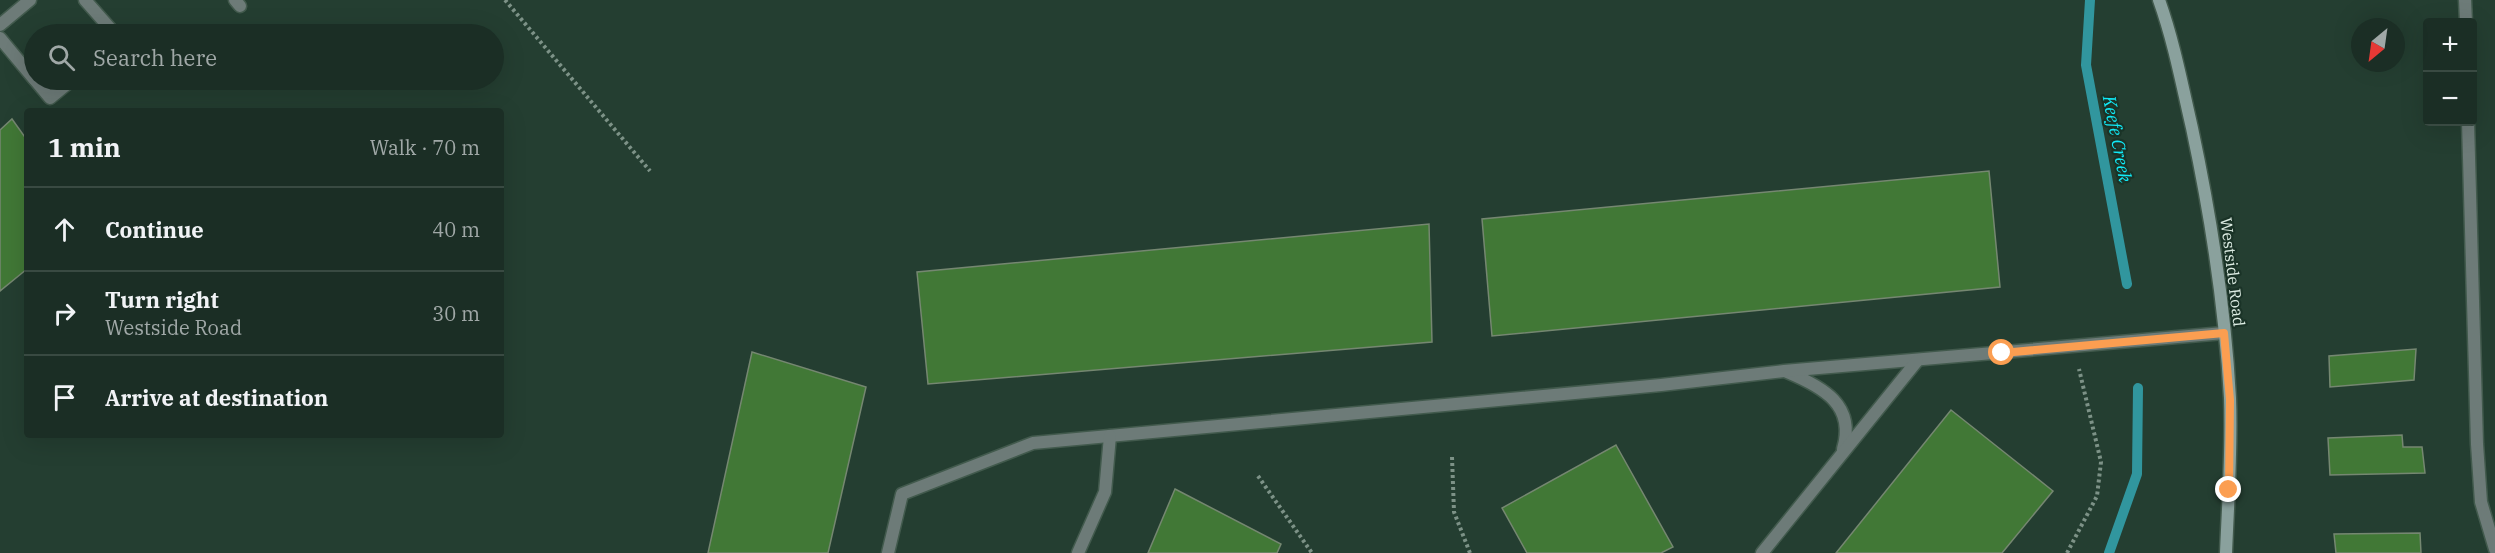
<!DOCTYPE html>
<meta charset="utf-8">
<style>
body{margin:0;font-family:"IBM Plex Serif",serif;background:#24362d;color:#f1f3f6}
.controls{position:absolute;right:18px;top:18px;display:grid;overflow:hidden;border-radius:6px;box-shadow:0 6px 24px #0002}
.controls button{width:54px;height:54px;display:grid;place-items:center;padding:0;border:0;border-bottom:2px solid #394a42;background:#1b2e25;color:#f1f3f6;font:30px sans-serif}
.compass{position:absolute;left:2351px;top:18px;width:54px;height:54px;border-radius:50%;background:#1b2e25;box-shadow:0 6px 24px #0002;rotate:209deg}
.stop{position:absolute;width:18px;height:18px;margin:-14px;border:4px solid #fb9e51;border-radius:50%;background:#fff}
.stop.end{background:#fb9e51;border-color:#fff;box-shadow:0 2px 6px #0008}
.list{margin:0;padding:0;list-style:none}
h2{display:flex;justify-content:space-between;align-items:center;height:78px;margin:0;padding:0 24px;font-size:26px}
h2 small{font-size:20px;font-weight:400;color:#a0a8a7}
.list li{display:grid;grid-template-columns:39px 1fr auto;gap:18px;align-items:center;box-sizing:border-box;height:84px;padding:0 24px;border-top:2px solid #394a42}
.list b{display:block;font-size:22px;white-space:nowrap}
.list p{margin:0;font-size:20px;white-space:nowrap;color:#a0a8a7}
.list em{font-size:20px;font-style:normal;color:#a0a8a7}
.icon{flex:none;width:33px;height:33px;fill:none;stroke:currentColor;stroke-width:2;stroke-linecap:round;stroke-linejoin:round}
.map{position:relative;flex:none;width:2495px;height:553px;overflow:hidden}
.search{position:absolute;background:#1b2e25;box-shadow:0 6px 24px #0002;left:24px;top:24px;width:480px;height:66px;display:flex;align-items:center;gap:15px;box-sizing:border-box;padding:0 21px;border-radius:33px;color:#a0a8a7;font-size:22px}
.panel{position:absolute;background:#1b2e25;box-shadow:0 6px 24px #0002;left:24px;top:108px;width:480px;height:330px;border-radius:6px}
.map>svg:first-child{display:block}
</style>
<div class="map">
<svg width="2495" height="553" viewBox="0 0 2495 553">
<rect width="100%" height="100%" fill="#243e31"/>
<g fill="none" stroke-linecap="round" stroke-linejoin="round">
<g stroke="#31969e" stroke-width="10">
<path d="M2090,0L2086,65L2127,284"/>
<path d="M2109,553L2137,474L2138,388"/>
</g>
</g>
<g fill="#417836" stroke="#758771" stroke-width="1.5">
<path d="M12,119L27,140V269L0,291V130Z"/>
<path d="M1989,171L2000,287L1492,336L1482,219Z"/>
<path d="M1429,224L1432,342L928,384L917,272Z"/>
<path d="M2416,349L2414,380L2330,387L2329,356Z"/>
<path d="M752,352L866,387L828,553H708Z"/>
<path d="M1951,410L2053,491L2002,553H1836Z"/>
<path d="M2402,435L2403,447H2422L2425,473L2330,475L2328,438Z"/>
<path d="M1616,445L1673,547L1661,553H1527L1502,508Z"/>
<path d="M1175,489L1281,544L1277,553H1148Z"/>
<path d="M2420,533L2421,553H2336L2334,534Z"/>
</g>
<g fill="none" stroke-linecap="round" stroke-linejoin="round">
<defs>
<g id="service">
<path d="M85,0L115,34"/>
<path d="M235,0L240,6"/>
<path d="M2465,0L2466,22"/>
<path d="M0,25L30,0"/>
<path d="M0,38L34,79"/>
<path d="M35,80L50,98L72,80"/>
<path d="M2468,122L2477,444L2481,502L2495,549"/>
<path d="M1787,372C1823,387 1856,405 1843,449"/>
<path d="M888,553L902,494L1033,443L1661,385L1784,371L2224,333"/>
<path d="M1078,553L1105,492L1110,436"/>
<path d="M1762,553L1917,361"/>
</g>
<path id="secondary" d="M2159,0C2174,42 2182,85 2192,128C2211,217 2225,307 2230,398C2232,449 2228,502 2226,553"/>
</defs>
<use href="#service" stroke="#425a4d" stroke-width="15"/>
<use href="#secondary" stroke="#425a4d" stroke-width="15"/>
<g stroke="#7d9287" stroke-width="4" stroke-dasharray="3 3" stroke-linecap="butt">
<path d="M505,0L650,171"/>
<path d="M1452,457L1454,512L1470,553"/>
<path d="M1258,476L1312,553"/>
<path d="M2067,553L2097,496L2101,462L2079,369"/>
</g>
<use href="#service" stroke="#6d7b78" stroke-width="12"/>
<use href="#secondary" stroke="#8aa19d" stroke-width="12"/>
</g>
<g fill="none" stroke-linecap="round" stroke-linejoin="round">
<path stroke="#fb9e51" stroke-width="8" d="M2002,353L2224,333L2230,400L2229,490"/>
</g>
<g text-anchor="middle" stroke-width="4.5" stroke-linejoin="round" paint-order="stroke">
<g font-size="16" fill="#ddece3" stroke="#1a3327">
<text transform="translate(2233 272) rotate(83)" y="6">Westside Road</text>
</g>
<g font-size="18" font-style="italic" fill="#11eaf7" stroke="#1a3327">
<text transform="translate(2117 139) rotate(79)" y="6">Keefe Creek</text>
</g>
</g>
</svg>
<div class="controls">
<button>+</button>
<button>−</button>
</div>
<svg class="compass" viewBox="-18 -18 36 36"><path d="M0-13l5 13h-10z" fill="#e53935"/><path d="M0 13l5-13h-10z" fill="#a0a8a7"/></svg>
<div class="stop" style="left:2002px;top:353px"></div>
<div class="stop end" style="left:2229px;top:490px"></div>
<div class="search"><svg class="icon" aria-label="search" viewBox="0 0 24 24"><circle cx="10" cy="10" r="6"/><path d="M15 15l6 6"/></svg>Search here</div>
<section class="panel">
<h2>1 min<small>Walk · 70 m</small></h2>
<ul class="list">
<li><svg class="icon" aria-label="ahead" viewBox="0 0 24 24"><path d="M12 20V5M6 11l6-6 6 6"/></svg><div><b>Continue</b></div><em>40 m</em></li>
<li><svg class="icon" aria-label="right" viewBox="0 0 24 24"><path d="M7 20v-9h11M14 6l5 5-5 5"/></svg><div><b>Turn right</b><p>Westside Road</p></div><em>30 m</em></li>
<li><svg class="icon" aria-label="arrive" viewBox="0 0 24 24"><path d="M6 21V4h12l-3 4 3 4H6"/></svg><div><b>Arrive at destination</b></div></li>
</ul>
</section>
</div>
